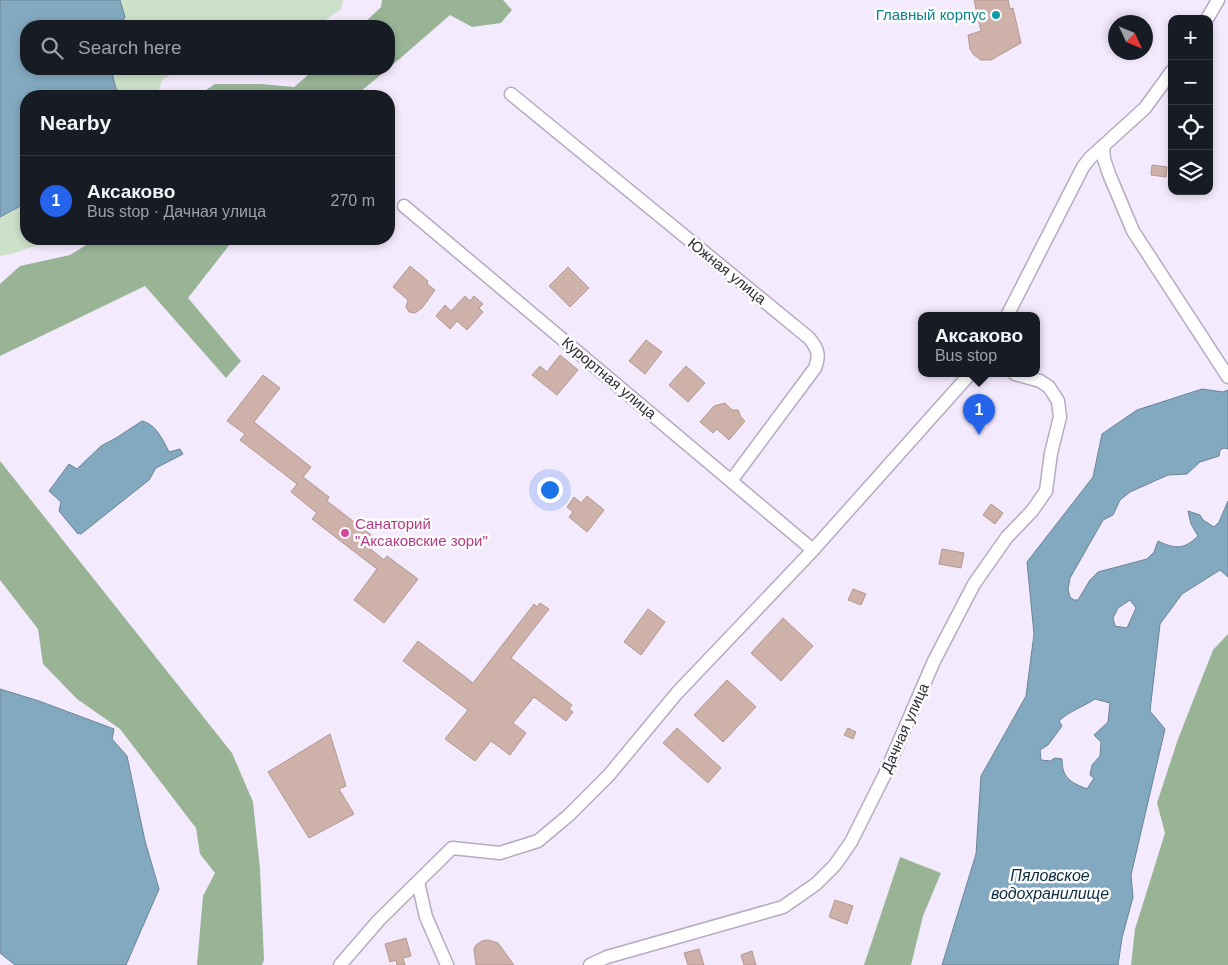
<!DOCTYPE html>
<meta charset="utf-8">
<style>
body{margin:0;font-family:Helvetica,sans-serif;background:#242831;color:#f1f3f6}
.controls{position:absolute;right:15px;top:15px;display:grid;overflow:hidden;border-radius:10px;box-shadow:0 2px 8px #0003}
.controls button{width:45px;height:45px;display:grid;place-items:center;padding:0;border:0;border-bottom:1px solid #363941;background:#171b24;color:#f1f3f6;font:25px sans-serif}
.compass{position:absolute;left:1108px;top:15px;width:45px;height:45px;border-radius:50%;background:#171b24;box-shadow:0 2px 8px #0003;rotate:134deg}
.you{position:absolute;left:549px;top:489px;width:18px;height:18px;margin:-12px;border:4px solid #fff;border-radius:50%;background:#1a73e8;box-shadow:0 0 0 8px #1a73e833}
.badge{display:grid;place-items:center;width:32px;height:32px;border-radius:50%;background:#2563eb;color:#fff;font-size:16px;font-weight:700}
.pin{position:absolute;translate:-50% -41px;filter:drop-shadow(0 1px 2px #0008)}
.pin::after{content:'';position:absolute;top:26px;width:18px;height:15px;background:inherit;clip-path:polygon(0 0,100% 0,50% 100%)}
.popup{position:absolute;left:918px;top:312px;width:122px;height:65px;box-sizing:border-box;display:grid;place-content:center;border-radius:10px;background:#171b24;filter:drop-shadow(0 1px 4px #0005);font-size:16px;white-space:nowrap;color:#9ea1a6}
.popup b{font-size:19px;color:#f1f3f6}
.popup::after{content:'';position:absolute;left:50%;top:100%;margin-left:-10px;border:10px solid transparent;border-top-color:#171b24}
.list{margin:0;padding:0;list-style:none}
h2{display:flex;justify-content:space-between;align-items:center;height:65px;margin:0;padding:0 20px;font-size:21px}
h2 small{font-size:16px;font-weight:400;color:#9ea1a6}
.list li{display:grid;grid-template-columns:32px 1fr auto;gap:15px;align-items:center;box-sizing:border-box;height:90px;padding:0 20px;border-top:1px solid #363941}
.list b{display:block;font-size:19px;white-space:nowrap}
.list p{margin:0;font-size:16px;white-space:nowrap;color:#9ea1a6}
.list em{font-size:16px;font-style:normal;color:#9ea1a6}
.icon{flex:none;width:28px;height:28px;fill:none;stroke:currentColor;stroke-width:2;stroke-linecap:round;stroke-linejoin:round}
.map{position:relative;flex:none;width:1228px;height:965px;overflow:hidden}
.search{position:absolute;background:#171b24;box-shadow:0 2px 8px #0003;left:20px;top:20px;width:375px;height:55px;display:flex;align-items:center;gap:12px;box-sizing:border-box;padding:0 18px;border-radius:20px;color:#9ea1a6;font-size:19px}
.panel{position:absolute;background:#171b24;box-shadow:0 2px 8px #0003;left:20px;top:90px;width:375px;height:155px;border-radius:20px}
.map>svg:first-child{display:block}
</style>
<div class="map">
<svg width="1228" height="965" viewBox="0 0 1228 965">
<rect width="100%" height="100%" fill="#f4eafe"/>
<g fill="#cce1c9">
<path d="M120,0H343L341,9L317,26H120L125,17Z"/>
<path d="M111,69H180L162,80L157,96H126L116,89Z"/>
<path d="M26,203V239H54L15,253L0,256V217Z"/>
</g>
<g fill="#98b495">
<path d="M382,0H503L512,10L501,23L472,27L450,15L389,68V26H361L381,7Z"/>
<path d="M315,69H388L355,96H197L215,84H261L294,87Z"/>
<path d="M96,239H234L188,298L241,361L226,378L145,286L0,356V284L20,266L70,255Z"/>
<path d="M0,461L232,753L253,802L260,869L264,960L262,965H197L203,896L215,873L200,854L196,828L120,729L77,699L43,664L38,629L0,580Z"/>
<path d="M1228,634V965H1131L1135,929L1165,833L1157,803L1178,739L1213,650Z"/>
<path d="M900,857L941,873L923,916L911,965H864Z"/>
</g>
<g fill="#83a9c0" stroke="#6a8496" fill-rule="evenodd">
<path d="M0,0H120L125,17L120,26H26V69H111L116,89L126,96H26V203L0,217Z"/>
<path d="M1202,389L1223,392L1228,390V449L1224,448L1220,450L1219,456L1200,462L1187,474L1168,475L1130,492L1120,500L1113,515L1103,520L1070,578L1068,590L1070,597L1074,600H1078L1090,580L1098,572L1147,559L1154,552L1158,541C1175,549 1184,550 1198,536L1191,524L1188,511L1200,515L1203,520L1214,527L1219,522L1228,501V577L1220,570L1182,594L1160,624L1150,711L1165,729L1131,875L1133,897L1122,938L1118,965H942L976,854L981,776L1026,696L1034,634L1027,562L1093,477L1102,434L1137,410ZM1130,600L1136,608L1127,628L1115,626L1113,618L1118,608ZM1095,699L1110,703L1108,722L1094,735L1101,742L1100,756L1092,765L1090,775L1094,778L1087,789C1070,782 1062,778 1062,759L1055,758L1050,761L1041,760L1040,750L1048,745L1062,726L1059,721C1069,711 1083,707 1095,699Z"/>
<path d="M142,421C156,424 163,440 169,452L180,449L183,454L156,468L149,480L81,534L77,533L59,511L61,502L49,491L69,464L77,469L101,446L116,438Z"/>
<path d="M0,689L39,701L114,729L112,739L127,756L145,841L159,889L126,965H15L0,953Z"/>
</g>
<g fill="#ceb1a9" stroke="#b39790">
<path d="M974,0H1008L1010,9L1013,8L1021,43L991,60H981L974,55L970,49L968,35L981,31Z"/>
<path d="M1152,165L1167,167L1166,177L1151,175Z"/>
<path d="M410,266L428,281L427,284L435,290L422,308L415,313L409,312L406,307L408,300L393,287Z"/>
<path d="M568,267L589,288L570,307L549,286Z"/>
<path d="M465,296L470,301L474,296L483,304L479,308L483,312L467,330L457,321L450,329L436,316L445,305L451,311Z"/>
<path d="M646,340L662,352L645,374L629,361Z"/>
<path d="M560,355L578,370L557,395L532,375L540,366L547,372Z"/>
<path d="M686,366L705,383L688,402L669,385Z"/>
<path d="M263,375L280,388L254,422L311,467L303,477L329,497L327,501L375,538L368,547L384,560L387,556L418,579L384,623L354,600L377,569L312,519L317,513L291,492L297,484L240,440L245,434L227,421Z"/>
<path d="M725,403L732,410H738L741,417L745,421L729,440L717,429L713,433L700,422L714,406Z"/>
<path d="M587,496L604,510L587,532L569,517L573,512L567,507L574,497L581,503Z"/>
<path d="M991,504L1003,513L995,524L983,515Z"/>
<path d="M942,549L964,553L961,568L939,564Z"/>
<path d="M853,589L866,594L861,605L848,600Z"/>
<path d="M540,603L549,609L511,658L572,705L569,709L573,712L566,721L534,697L513,723L526,733L510,755L491,741L475,761L445,739L468,710L403,661L418,641L473,683L534,604L537,607Z"/>
<path d="M648,609L665,622L641,655L624,642Z"/>
<path d="M783,618L813,646L781,681L751,653Z"/>
<path d="M727,680L756,707L723,742L694,715Z"/>
<path d="M677,728L721,768L708,783L663,743Z"/>
<path d="M848,728L856,732L853,739L844,735Z"/>
<path d="M330,734L346,786L339,789L354,814L309,838L268,772Z"/>
<path d="M835,900L853,906L847,924L829,917Z"/>
<path d="M406,938L411,956L403,958L405,965H397L396,960L390,962L385,944Z"/>
<path d="M488,940L498,943L514,965H476L474,949L476,945L482,941Z"/>
<path d="M699,949L704,965H688L684,953Z"/>
<path d="M752,951L756,965H744L741,955Z"/>
</g>
<g fill="none" stroke-linecap="round" stroke-linejoin="round">
<defs>
<g id="minor">
<path d="M1207,19L1218,0"/>
<path d="M511,94L809,338C818,349 820,355 815,368L731,481"/>
<path d="M1103,146L1104,159L1109,174L1133,231L1228,377"/>
<path d="M404,206L813,550"/>
<path d="M1007,316L1083,167L1090,158L1145,108L1172,71"/>
<path d="M418,882L426,917L447,965"/>
<path d="M340,965L379,920L452,848L500,853L538,841L569,815L609,775L677,693L813,550L970,374"/>
<path d="M590,965L607,957L783,907L816,884L835,865L851,842L885,774L934,661L974,584L1007,537L1032,511L1046,491L1051,453L1060,417L1058,401L1049,387L1040,381L1015,374"/>
</g>
</defs>
<use href="#minor" stroke="#b6aac1" stroke-width="15"/>
<use href="#minor" stroke="#fff" stroke-width="12"/>
</g>
<circle fill="#0f9aa8" stroke="#fcfcfc" stroke-width="2" cx="996" cy="15" r="5"/>
<circle fill="#d1479c" stroke="#fcfcfc" stroke-width="2" cx="345" cy="533" r="5"/>
<g text-anchor="middle" stroke-width="5" stroke-linejoin="round" paint-order="stroke">
<g font-size="15" fill="#0d838f" stroke="#fcfcfc" text-anchor="end">
<text x="986" y="20">Главный корпус</text>
</g>
<g font-size="15" fill="#312c35" stroke="#fcfcfc">
<text transform="translate(727 271) rotate(39)" y="5">Южная улица</text>
<text transform="translate(609 378) rotate(40)" y="5">Курортная улица</text>
<text transform="translate(905 728) rotate(-66)" y="5">Дачная улица</text>
</g>
<g font-size="15" fill="#b23c85" stroke="#fcfcfc" text-anchor="start">
<text x="355" y="529">Санаторий<tspan x="355" dy="17">"Аксаковские зори"</tspan></text>
</g>
<g font-size="16" font-style="italic" fill="#0c2d3f" stroke="#fcfcfc">
<text x="1050" y="881">Пяловское<tspan x="1050" dy="18">водохранилище</tspan></text>
</g>
</g>
</svg>
<div class="controls">
<button>+</button>
<button>−</button>
<button><svg class="icon" aria-label="locate" viewBox="0 0 24 24"><circle cx="12" cy="12" r="6"/><path d="M12 2v4M12 18v4M2 12h4M18 12h4"/></svg></button>
<button><svg class="icon" aria-label="layers" viewBox="0 0 24 24"><path d="M12 4l9 5-9 5-9-5zM3 14l9 5 9-5"/></svg></button>
</div>
<svg class="compass" viewBox="-18 -18 36 36"><path d="M0-13l5 13h-10z" fill="#e53935"/><path d="M0 13l5-13h-10z" fill="#9ea1a6"/></svg>
<div class="you"></div>
<div class="pin badge" style="left:979px;top:435px">1</div>
<div class="popup"><b>Аксаково</b>Bus stop</div>
<div class="search"><svg class="icon" aria-label="search" viewBox="0 0 24 24"><circle cx="10" cy="10" r="6"/><path d="M15 15l6 6"/></svg>Search here</div>
<section class="panel">
<h2>Nearby<small></small></h2>
<ul class="list">
<li><span class="badge">1</span><div><b>Аксаково</b><p>Bus stop · Дачная улица</p></div><em>270 m</em></li>
</ul>
</section>
</div>
